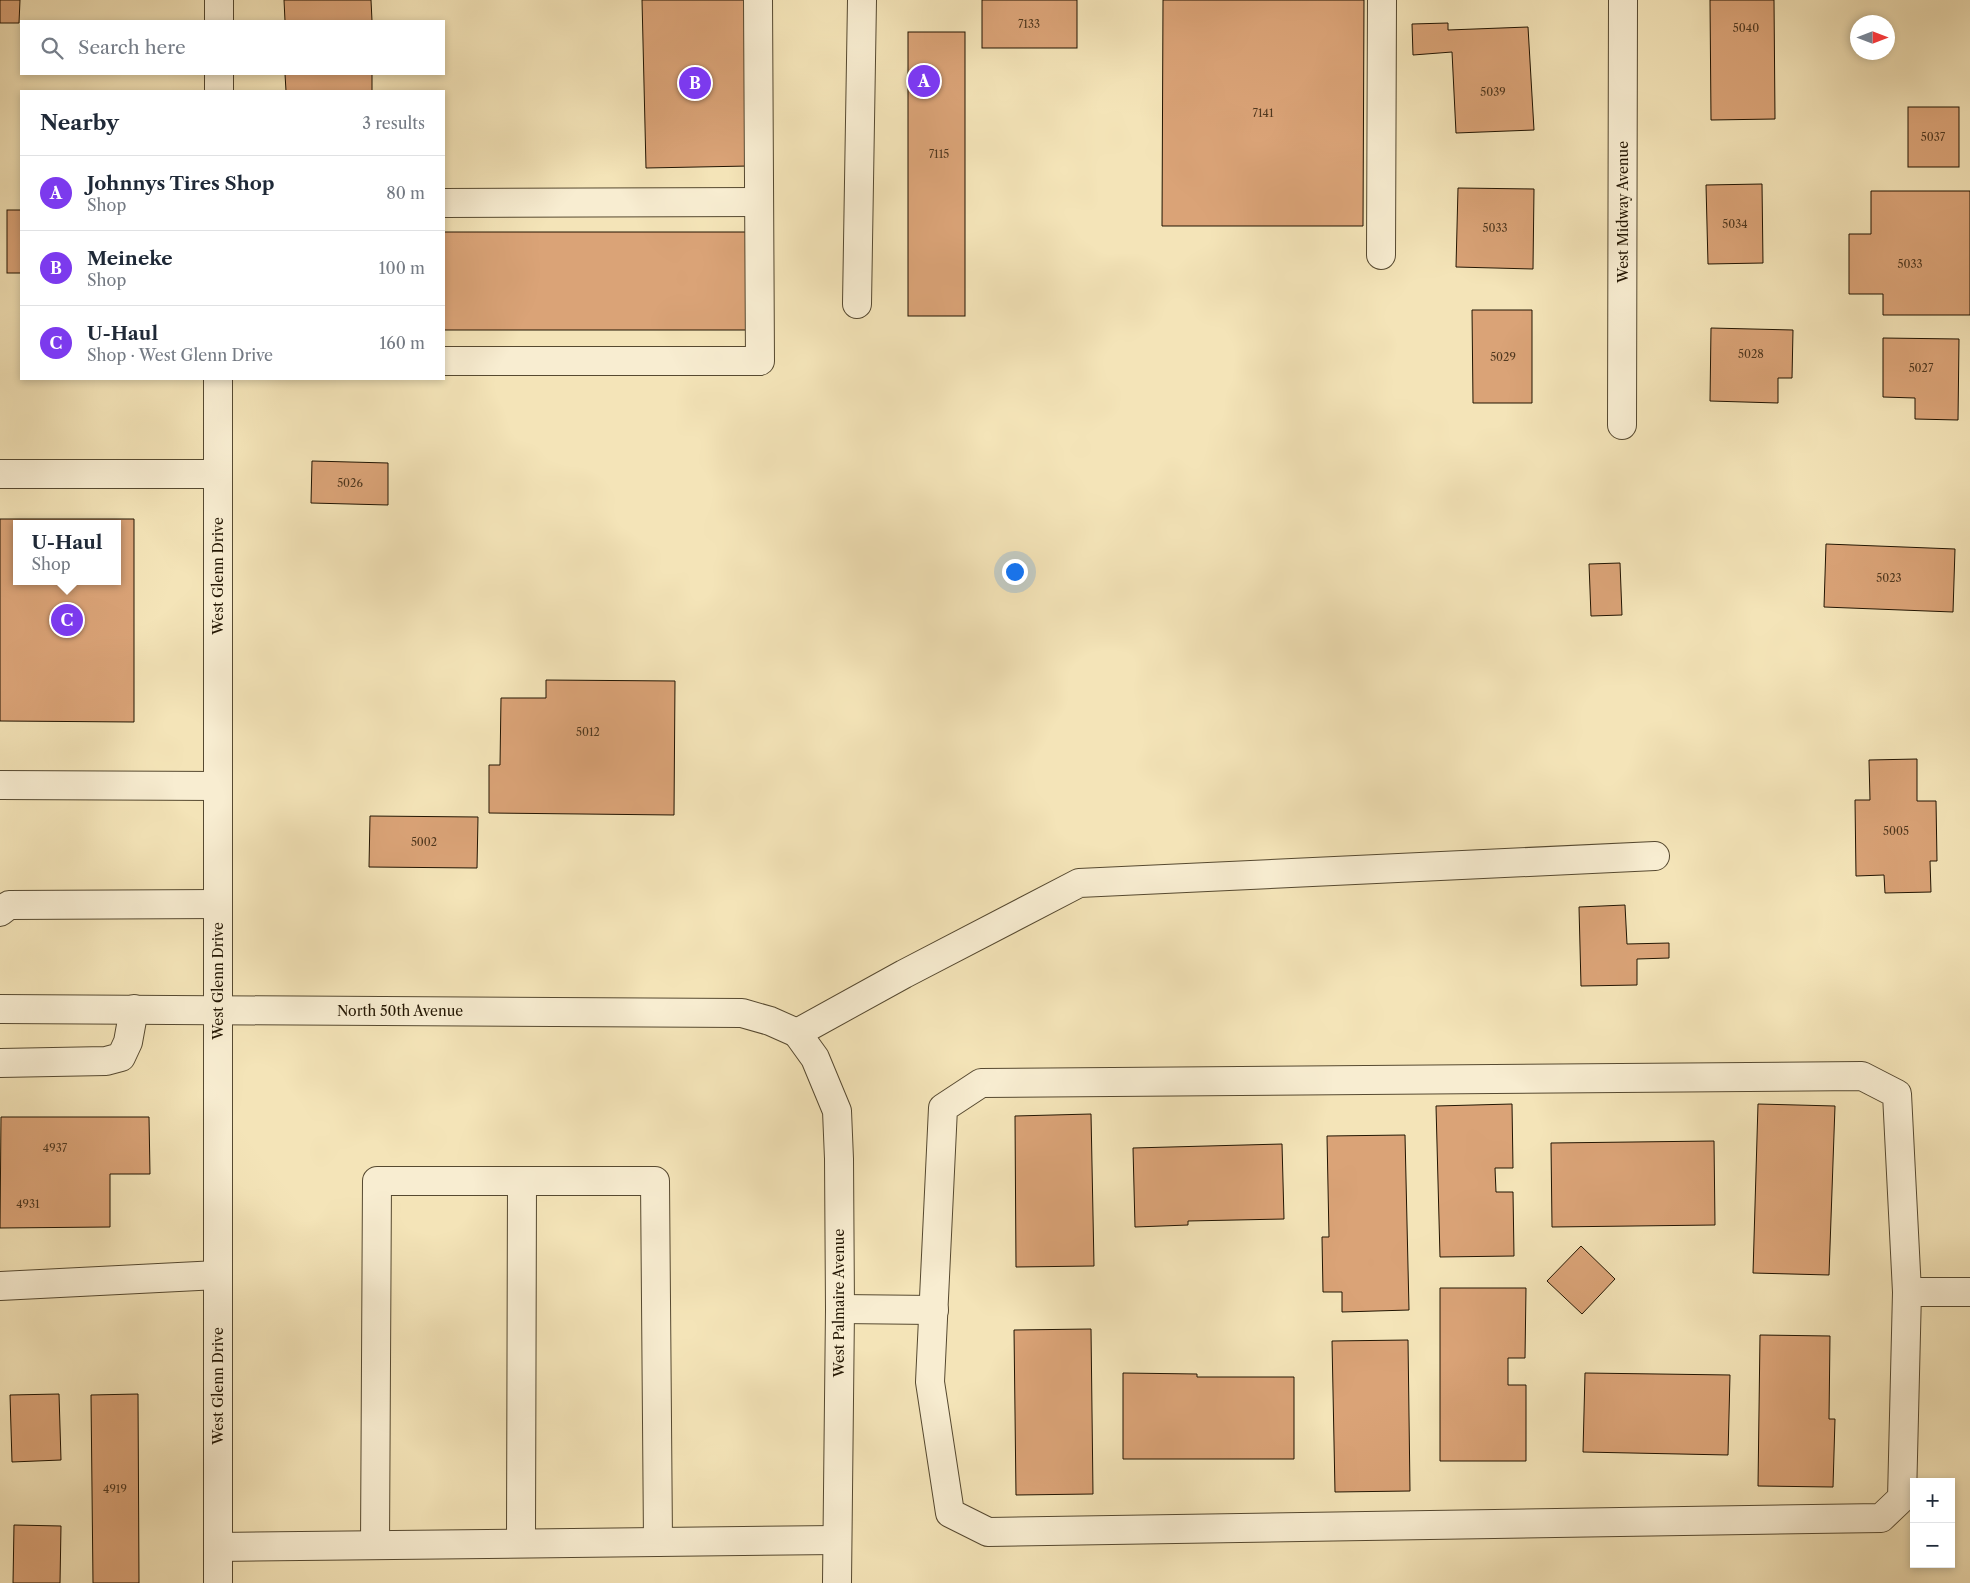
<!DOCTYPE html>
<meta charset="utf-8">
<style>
body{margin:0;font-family:"Libre Caslon Text",serif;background:#f2f2f3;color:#1f2937}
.controls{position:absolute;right:15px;bottom:15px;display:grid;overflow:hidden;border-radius:0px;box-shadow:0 2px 8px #0003}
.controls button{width:45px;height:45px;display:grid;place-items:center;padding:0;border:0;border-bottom:1px solid #e0e1e3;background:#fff;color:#1f2937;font:25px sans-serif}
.compass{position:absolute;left:1850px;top:15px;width:45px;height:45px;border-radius:50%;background:#fff;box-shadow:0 2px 8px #0003;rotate:90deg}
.you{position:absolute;left:1014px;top:571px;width:18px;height:18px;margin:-12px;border:4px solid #fff;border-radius:50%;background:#1a73e8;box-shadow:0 0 0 8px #1a73e833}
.badge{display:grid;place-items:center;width:32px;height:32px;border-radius:50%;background:#7c3aed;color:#fff;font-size:16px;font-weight:700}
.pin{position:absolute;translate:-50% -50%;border:2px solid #fff;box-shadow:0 1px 5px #0006}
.popup{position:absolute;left:13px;top:520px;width:108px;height:65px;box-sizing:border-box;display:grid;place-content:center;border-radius:0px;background:#fff;filter:drop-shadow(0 1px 4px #0005);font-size:16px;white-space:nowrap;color:#747a83}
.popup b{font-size:19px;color:#1f2937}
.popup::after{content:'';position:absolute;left:50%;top:100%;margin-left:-10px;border:10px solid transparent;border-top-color:#fff}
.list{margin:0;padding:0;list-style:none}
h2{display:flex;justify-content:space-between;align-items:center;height:65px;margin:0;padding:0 20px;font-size:21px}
h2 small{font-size:16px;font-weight:400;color:#747a83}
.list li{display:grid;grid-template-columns:32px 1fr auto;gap:15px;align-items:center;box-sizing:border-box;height:75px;padding:0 20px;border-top:1px solid #e0e1e3}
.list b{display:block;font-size:19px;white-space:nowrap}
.list p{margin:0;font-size:16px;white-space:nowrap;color:#747a83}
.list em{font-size:16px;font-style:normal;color:#747a83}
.icon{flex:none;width:28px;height:28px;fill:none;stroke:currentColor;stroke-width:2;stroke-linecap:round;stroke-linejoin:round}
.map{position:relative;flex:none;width:1970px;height:1583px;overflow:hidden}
.search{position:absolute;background:#fff;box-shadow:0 2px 8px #0003;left:20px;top:20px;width:425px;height:55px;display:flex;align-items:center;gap:12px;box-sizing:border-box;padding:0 18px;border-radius:0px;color:#747a83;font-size:19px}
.panel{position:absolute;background:#fff;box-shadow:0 2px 8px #0003;left:20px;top:90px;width:425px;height:290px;border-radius:0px}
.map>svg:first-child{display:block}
</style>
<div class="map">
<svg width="1970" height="1583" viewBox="0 0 1970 1583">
<rect width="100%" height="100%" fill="#f4e4b8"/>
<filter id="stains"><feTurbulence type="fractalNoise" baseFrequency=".004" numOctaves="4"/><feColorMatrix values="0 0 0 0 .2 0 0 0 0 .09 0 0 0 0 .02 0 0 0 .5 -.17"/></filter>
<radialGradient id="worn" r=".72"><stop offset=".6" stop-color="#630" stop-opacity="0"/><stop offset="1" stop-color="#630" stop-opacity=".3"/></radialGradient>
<g fill="#daa377" stroke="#221502" fill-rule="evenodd">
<path d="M0,0H20L19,23H0Z"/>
<path d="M284,0H371L372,21H285Z"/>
<path d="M642,0H745L749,166L646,168Z"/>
<rect x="982" y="0" width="95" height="48"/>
<path d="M1163,0H1364L1363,226H1162Z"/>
<path d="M1710,0H1774L1775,119L1711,120Z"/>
<path d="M1448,23V30L1528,27L1534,130L1456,133L1452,52L1413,55L1412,24Z"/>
<rect x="908" y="32" width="57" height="284"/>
<path d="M285,74H372V91H286Z"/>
<rect x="1908" y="107" width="51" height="60"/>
<path d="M1762,184L1763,263L1708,264L1706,185Z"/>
<path d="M1458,188L1534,189L1533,269L1456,267Z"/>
<path d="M1871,191H1970V315H1883V294H1849V234H1871Z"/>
<rect x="7" y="210" width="14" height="63"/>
<rect x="444" y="232" width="304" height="98"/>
<path d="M1472,310H1532V403H1473Z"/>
<path d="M1711,328L1793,330L1792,378H1778V403L1710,401Z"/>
<path d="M1883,338L1959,339L1958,420L1915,419V398L1883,397Z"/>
<path d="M312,461L388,463V505L311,503Z"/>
<path d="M0,519H134V722L0,721ZM17,524H117V581H17Z"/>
<path d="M1826,544L1955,549L1953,612L1824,607Z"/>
<path d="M1620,563L1622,615L1591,616L1589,564Z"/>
<path d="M546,680L675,681L674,815L489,813V765H500L501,698H546Z"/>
<path d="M1917,759V801H1936L1937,861H1930L1931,892L1885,893L1884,875L1856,876L1855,800H1870L1869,760Z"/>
<path d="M370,816L478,817L477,868L369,867Z"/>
<path d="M1625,905L1627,944L1669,943V958L1637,959V985L1581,986L1579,907Z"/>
<path d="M1512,1104L1513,1168H1495L1496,1192H1513L1514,1256L1440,1257L1436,1106Z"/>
<path d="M1758,1104L1835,1106L1829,1275L1753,1273Z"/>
<path d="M1091,1114L1094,1266L1016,1267L1015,1116Z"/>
<path d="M1,1117H149L150,1174H110V1227L0,1228Z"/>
<path d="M1405,1135L1409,1310L1342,1312V1292H1323L1322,1237H1329L1327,1136Z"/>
<path d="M1714,1141L1715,1225L1552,1227L1551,1143Z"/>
<path d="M1282,1144L1284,1219L1188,1221V1225L1135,1227L1133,1148Z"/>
<path d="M1581,1246L1615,1279L1582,1314L1547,1281Z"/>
<path d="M1440,1288H1526L1525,1358H1508V1385H1526V1461H1440Z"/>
<path d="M1091,1329L1093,1494L1016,1495L1014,1330Z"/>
<path d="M1760,1335L1830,1336L1829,1419H1835L1833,1487L1758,1486Z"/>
<path d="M1408,1340L1410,1491L1335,1492L1332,1341Z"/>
<path d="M1123,1373L1197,1374V1377H1294V1459H1123Z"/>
<path d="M1585,1373L1730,1375L1728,1455L1583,1452Z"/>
<path d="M59,1394L61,1460L12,1462L10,1395Z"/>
<path d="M138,1394L139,1583H93L91,1395Z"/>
<path d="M14,1525L61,1526L60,1583H13Z"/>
</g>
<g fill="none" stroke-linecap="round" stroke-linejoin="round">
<defs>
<g id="minor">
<path d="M219,21V0"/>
<path d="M219,91V74"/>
<path d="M444,203L759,202"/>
<path d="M1381,255L1382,0"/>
<path d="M857,304L862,0"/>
<path d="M444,361H760L758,0"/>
<path d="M1622,425L1623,0"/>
<path d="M0,474H218"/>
<path d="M0,785L218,786"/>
<path d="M0,912L9,905L218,904"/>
<path d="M0,1009L742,1013L770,1021L797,1033"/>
<path d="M797,1033L904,974L1079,883L1655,856"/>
<path d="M797,1033L815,1058L837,1111L839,1159L840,1309L837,1583"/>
<path d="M0,1063L106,1061L121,1057L128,1042L134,1009"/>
<path d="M1862,1076L1897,1094L1907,1292L1902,1498L1881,1518L988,1532L950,1513L930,1382L943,1108L981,1083Z"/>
<path d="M0,1286L218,1275"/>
<path d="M1907,1292H1970"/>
<path d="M840,1309L934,1310"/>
<path d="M521,1543L522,1181"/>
<path d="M375,1545L377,1181H655L658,1542"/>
<path d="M218,1547L837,1540"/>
<path d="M218,1583V379"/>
</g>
</defs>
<use href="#minor" stroke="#564930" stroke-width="30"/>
<use href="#minor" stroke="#f8edd1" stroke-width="28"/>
</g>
<g text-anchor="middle" stroke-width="4" stroke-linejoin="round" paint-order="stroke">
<g font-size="11" fill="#50381f">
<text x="1029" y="28">7133</text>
<text x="1746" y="32">5040</text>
<text x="1493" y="96">5039</text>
<text x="1263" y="117">7141</text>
<text x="1933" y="141">5037</text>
<text x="939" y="158">7115</text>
<text x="1735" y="228">5034</text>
<text x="1495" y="232">5033</text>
<text x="1910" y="268">5033</text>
<text x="1751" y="358">5028</text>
<text x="1503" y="361">5029</text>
<text x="1921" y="372">5027</text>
<text x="350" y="487">5026</text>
<text x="1889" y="582">5023</text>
<text x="588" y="736">5012</text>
<text x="1896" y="835">5005</text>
<text x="424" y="846">5002</text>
<text x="55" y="1152">4937</text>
<text x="28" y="1208">4931</text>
<text x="115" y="1493">4919</text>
</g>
<g font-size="14" fill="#221502" stroke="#f8edd1">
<text transform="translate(1623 212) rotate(-90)" y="5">West Midway Avenue</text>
<text transform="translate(218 576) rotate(-90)" y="5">West Glenn Drive</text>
<text transform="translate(218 981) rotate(-90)" y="5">West Glenn Drive</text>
<text x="400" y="1016">North 50th Avenue</text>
<text transform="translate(839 1303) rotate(-90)" y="5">West Palmaire Avenue</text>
<text transform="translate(218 1386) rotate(-90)" y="5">West Glenn Drive</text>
</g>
</g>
<rect width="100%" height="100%" filter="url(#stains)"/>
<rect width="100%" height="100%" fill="url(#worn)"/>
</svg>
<div class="controls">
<button>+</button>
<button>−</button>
</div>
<svg class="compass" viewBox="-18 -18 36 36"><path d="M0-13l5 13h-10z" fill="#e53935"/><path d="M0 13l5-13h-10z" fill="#747a83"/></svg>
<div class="you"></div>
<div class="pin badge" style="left:924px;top:81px">A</div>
<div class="pin badge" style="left:695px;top:83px">B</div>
<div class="pin badge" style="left:67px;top:620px">C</div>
<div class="popup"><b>U-Haul</b>Shop</div>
<div class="search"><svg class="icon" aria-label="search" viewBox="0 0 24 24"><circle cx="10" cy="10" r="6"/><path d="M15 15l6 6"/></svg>Search here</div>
<section class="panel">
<h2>Nearby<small>3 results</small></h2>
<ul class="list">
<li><span class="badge">A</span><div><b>Johnnys Tires Shop</b><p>Shop</p></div><em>80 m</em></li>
<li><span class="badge">B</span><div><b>Meineke</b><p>Shop</p></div><em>100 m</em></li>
<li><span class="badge">C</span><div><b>U-Haul</b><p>Shop · West Glenn Drive</p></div><em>160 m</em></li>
</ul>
</section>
</div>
